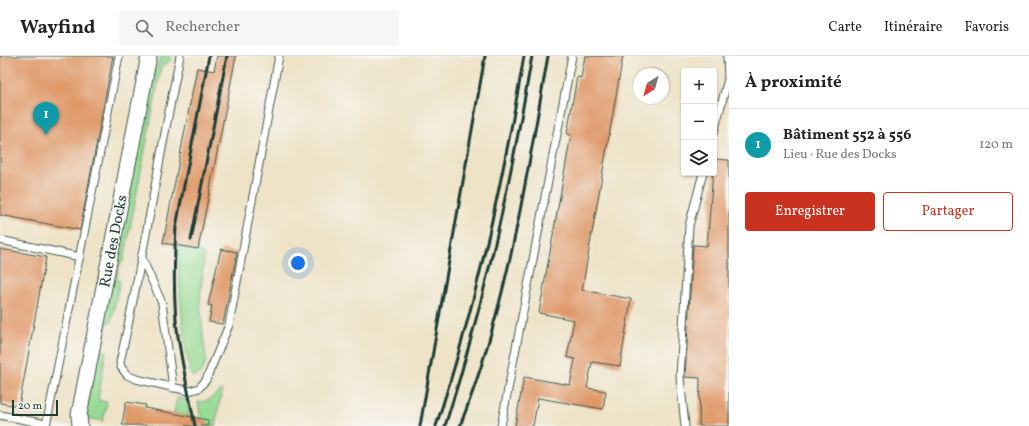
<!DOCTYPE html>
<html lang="fr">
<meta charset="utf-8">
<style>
body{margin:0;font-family:Vollkorn,serif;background:#f6f6f6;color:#222}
.controls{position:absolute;right:12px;top:12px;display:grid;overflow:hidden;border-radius:4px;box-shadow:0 1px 3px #0004}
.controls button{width:36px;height:36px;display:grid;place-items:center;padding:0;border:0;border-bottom:1px solid #e0e0e0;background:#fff;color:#222;font:20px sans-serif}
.compass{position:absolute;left:633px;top:12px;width:36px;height:36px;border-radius:50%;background:#fff;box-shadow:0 1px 3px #0004;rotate:217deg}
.scale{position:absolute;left:12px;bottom:10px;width:46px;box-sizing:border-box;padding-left:4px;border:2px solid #1f3d34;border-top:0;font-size:11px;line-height:14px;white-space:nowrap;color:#1f3d34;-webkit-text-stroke:3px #f6f6f2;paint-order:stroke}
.you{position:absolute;left:298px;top:207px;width:14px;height:14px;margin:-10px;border:3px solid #fff;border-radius:50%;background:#1a73e8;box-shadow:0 0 0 6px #1a73e833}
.badge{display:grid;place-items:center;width:26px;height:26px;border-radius:50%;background:#c8321e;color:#fff;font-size:13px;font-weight:700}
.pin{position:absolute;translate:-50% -33px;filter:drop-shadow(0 1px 2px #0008)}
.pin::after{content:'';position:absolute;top:21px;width:14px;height:12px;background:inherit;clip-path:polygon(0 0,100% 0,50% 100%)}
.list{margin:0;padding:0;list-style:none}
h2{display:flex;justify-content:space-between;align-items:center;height:52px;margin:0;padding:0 16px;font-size:17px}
h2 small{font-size:13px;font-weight:400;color:#767676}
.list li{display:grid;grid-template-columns:26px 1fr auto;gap:12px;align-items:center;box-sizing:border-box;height:72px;padding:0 16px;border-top:1px solid #e0e0e0}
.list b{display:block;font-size:15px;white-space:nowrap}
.list p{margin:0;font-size:13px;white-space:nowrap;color:#767676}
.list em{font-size:13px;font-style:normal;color:#767676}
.actions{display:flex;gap:8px;padding:12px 16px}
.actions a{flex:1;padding:9px 0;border:1px solid #c8321e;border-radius:4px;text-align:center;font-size:14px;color:#c8321e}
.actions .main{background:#c8321e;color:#fff}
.icon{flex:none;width:22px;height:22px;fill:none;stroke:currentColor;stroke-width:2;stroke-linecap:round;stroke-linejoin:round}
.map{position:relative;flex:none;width:729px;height:370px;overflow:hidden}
header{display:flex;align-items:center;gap:24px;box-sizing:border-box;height:56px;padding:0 20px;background:#fff;border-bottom:1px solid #e0e0e0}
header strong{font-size:19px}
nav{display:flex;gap:22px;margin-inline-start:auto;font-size:14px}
.search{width:280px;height:36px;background:#f6f6f6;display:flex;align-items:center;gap:10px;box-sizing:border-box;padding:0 14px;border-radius:4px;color:#767676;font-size:15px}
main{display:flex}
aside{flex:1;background:#fff}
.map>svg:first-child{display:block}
</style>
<header>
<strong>Wayfind</strong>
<div class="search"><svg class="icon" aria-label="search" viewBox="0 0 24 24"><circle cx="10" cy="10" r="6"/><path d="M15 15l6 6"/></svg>Rechercher</div>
<nav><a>Carte</a><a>Itinéraire</a><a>Favoris</a></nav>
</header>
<main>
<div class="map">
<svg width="729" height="370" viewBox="0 0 729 370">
<rect width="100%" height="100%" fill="#f6f6f2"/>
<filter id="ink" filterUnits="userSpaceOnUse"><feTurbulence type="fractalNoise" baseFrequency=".025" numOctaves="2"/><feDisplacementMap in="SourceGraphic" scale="8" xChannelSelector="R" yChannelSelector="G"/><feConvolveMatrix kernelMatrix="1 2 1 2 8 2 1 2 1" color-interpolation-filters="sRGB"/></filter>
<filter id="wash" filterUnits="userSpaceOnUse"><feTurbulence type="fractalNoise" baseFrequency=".012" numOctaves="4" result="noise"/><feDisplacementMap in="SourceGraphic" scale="16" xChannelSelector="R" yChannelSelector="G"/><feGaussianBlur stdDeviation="0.9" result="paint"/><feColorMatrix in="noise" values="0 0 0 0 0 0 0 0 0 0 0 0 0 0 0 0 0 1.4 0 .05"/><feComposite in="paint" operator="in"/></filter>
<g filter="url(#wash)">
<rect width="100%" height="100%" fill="#eee3c7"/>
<g fill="#96da93" stroke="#5a8c64">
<path d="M161,0H172L171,4L161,11L124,203L118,212L117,223L120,225L111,266H107L101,293L106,296L98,344L107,346L103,365L85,362L150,28Z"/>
<path d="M178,189L197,193L204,199L200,247L206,305L202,316L193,321L190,317C182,273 179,234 178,189Z"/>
<path d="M222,334L215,370H202L198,346L207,345Z"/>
<path d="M177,342L188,344L190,370H184L186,360L174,357Z"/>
</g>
<g id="blocks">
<g fill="#df9766">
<path d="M0,0H113L80,174L0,159Z"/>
<path d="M217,0H236L198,193L163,187L197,12L214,15Z"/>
<path d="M585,0H623L582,234L631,243L620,310L592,306L587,332L606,335L603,353L538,342L533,370H515L524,321L570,329L575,303L567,301L574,264L539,257L571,79L567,78L577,21L581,22Z"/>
<path d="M714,103L729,104V370H699L700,322L685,321L693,189L707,190Z"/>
<path d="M0,193L46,201L19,350L0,347Z"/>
<path d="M221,193L237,196L223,268L209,266L212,250L208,249Z"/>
<path d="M126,346L146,349L145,352L208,364V370L122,369Z"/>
</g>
</g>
</g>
<g filter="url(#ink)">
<use href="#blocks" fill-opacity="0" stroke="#3e564a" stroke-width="1"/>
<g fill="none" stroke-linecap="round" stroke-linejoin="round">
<defs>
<g id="service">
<path d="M180,0C159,102 143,205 120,306L121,311L127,319L136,323L189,335L199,332L206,324L229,269L279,0"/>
<path d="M714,76L728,23L727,0"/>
<path d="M0,184L80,201"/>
<path d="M141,200L162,247L173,332"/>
<path d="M0,359L46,368"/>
<path d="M46,370L119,0"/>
<path d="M501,370L572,0"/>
<path d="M685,370L680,321L689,170L703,117"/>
</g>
<path id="minor" d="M80,370L79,359L149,0"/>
</defs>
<use href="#service" stroke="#3e564a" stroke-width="9"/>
<use href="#minor" stroke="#3e564a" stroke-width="17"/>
<use href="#service" stroke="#fff" stroke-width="7"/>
<use href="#minor" stroke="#fff" stroke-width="15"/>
<g stroke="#1f3d34" stroke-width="3">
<path d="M191,184L227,0"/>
<path d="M195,370C189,338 181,305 177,273C173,239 174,205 176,171L209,0"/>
<path d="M420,370L485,0"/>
<path d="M436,370C476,249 503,125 524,0"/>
<path d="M445,370C484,249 511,125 532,0"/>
<path d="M460,370C507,251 526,125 548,0"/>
</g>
</g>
</g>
<g text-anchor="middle" stroke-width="3" stroke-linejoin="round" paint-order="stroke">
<g font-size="15" fill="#1f3d34" stroke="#f6f6f2">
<text transform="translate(113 185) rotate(-79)" y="5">Rue des Docks</text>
</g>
</g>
</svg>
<div class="controls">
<button>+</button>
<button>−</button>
<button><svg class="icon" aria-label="layers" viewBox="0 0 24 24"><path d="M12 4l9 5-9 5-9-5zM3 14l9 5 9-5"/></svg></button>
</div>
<svg class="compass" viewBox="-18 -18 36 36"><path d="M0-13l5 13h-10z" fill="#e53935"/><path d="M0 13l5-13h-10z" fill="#767676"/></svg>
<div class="scale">20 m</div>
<div class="you"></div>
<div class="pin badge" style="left:46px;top:79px;background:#0f9aa8">1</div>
</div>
<aside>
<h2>À proximité<small></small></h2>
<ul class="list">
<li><span class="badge" style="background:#0f9aa8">1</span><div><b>Bâtiment 552 à 556</b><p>Lieu · Rue des Docks</p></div><em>120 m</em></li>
</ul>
<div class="actions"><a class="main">Enregistrer</a><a>Partager</a></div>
</aside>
</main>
